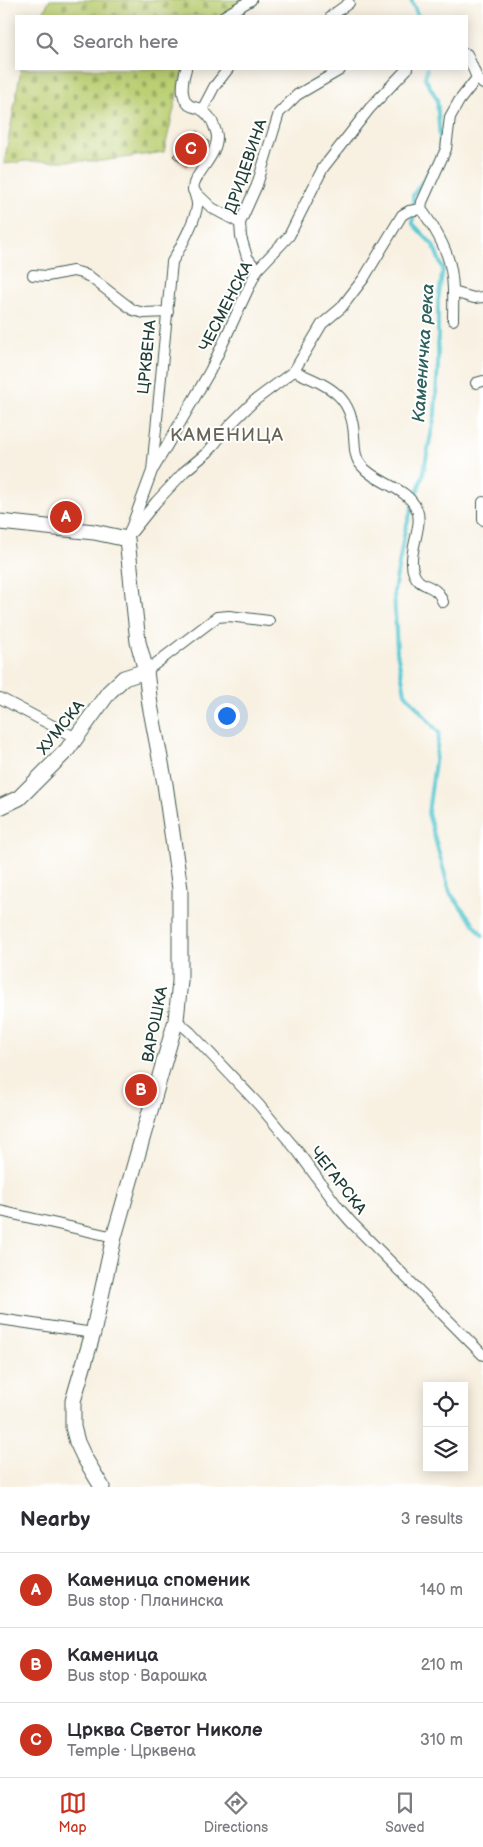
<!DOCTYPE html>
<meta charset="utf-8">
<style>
body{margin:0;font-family:"Balsamiq Sans",sans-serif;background:#f2f2f3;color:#2b2b33}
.controls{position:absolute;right:15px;bottom:15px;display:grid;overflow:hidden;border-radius:0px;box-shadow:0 2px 12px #0003}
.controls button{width:45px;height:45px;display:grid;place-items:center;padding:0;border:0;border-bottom:1px solid #e1e1e2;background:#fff;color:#2b2b33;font:25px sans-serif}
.you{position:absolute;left:226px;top:715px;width:18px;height:18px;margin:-12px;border:4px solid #fff;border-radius:50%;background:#1a73e8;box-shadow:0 0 0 8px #1a73e833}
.badge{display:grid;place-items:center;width:32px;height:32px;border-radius:50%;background:#c8321e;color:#fff;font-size:16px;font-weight:700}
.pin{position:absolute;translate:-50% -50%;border:2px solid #fff;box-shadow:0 1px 5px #0006}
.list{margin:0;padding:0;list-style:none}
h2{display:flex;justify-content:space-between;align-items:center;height:65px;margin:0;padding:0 20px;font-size:21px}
h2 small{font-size:16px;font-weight:400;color:#7c7c81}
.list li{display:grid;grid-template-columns:32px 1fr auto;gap:15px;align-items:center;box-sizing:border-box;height:75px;padding:0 20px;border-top:1px solid #e1e1e2}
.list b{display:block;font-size:19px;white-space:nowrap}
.list p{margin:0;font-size:16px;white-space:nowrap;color:#7c7c81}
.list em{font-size:16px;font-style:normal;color:#7c7c81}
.icon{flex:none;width:28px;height:28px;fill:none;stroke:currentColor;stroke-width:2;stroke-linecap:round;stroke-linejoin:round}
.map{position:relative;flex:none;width:483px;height:1487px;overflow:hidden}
.search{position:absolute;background:#fff;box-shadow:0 2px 12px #0003;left:15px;right:15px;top:15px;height:55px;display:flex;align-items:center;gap:12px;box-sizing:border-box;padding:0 18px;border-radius:0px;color:#7c7c81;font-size:19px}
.sheet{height:290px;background:#fff}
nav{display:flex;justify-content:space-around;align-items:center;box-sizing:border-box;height:70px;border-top:1px solid #e1e1e2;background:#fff;font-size:14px;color:#7c7c81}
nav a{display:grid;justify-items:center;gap:2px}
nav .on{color:#c8321e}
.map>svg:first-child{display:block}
</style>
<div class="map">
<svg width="483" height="1487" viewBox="0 0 483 1487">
<defs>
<pattern id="cemetery-stones" width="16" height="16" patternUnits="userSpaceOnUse" patternTransform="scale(1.25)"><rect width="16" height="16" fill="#bbcf73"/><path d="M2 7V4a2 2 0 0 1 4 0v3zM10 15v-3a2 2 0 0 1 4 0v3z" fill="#97a95f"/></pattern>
<pattern id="building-cross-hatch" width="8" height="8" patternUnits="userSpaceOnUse" patternTransform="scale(1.25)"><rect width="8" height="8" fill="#f0af99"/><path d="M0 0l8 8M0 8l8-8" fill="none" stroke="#cd9784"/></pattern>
</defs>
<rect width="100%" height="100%" fill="#fff"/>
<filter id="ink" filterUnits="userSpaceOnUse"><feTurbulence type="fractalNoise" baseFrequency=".02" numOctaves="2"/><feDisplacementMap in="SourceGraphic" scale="10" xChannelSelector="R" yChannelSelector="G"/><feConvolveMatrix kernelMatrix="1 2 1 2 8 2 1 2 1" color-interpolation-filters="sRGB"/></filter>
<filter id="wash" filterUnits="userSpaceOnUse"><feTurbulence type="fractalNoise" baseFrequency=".0096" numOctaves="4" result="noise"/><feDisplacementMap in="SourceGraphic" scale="20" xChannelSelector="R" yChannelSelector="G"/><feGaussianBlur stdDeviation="1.12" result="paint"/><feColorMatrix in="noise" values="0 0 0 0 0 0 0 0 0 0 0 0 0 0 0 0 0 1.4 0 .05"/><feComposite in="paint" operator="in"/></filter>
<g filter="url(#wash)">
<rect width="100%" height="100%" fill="#f8f1e2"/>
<g fill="url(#cemetery-stones)" stroke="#6d8654">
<path d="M49,0H246L221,16H42Z"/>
<path d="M21,69H183L164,152L102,161H26L4,164Z"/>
</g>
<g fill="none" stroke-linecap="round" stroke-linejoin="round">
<g stroke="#5dc9d3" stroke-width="4">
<path d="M411,0L418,16"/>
<path d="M427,69L425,78L437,99L441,153"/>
<path d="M413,206V195L435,163"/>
<path d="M413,214V224L433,245L443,269L438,301V363L435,414L423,475L414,501"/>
<path d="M412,508L405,530L394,591L397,652L405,693L439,733L428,813L450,893L483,936"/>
</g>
</g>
<g id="blocks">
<path fill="url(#building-cross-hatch)" d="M197,131L209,142L186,167L173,156Z"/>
</g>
</g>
<g filter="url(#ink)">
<use href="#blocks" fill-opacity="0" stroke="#40584e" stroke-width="1"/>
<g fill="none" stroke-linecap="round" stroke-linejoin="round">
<defs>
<g id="street">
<path d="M224,16L251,0"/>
<path d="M331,16L349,3"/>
<path d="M467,54L477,78L483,84"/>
<path d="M202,110L214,87L228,69"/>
<path d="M193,190L212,208L240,223"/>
<path d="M257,270L247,257L241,237L240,223L257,185L279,113L297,95L340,70"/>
<path d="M33,275L47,276L73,271L81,273L90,277L133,310L144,313L168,312"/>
<path d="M453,292L474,298L483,297"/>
<path d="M453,320C453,306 454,291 452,277C450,253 435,228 421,209L422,202L446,149L450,117L459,101L477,78"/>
<path d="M294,371C328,386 352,394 354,436C355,446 354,457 361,465C376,484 407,486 417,510C424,526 406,555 414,574C419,586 429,584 437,592C440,594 441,599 443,602"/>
<path d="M476,383L483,381"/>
<path d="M154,468L210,371L257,270L289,236L323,168L370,108L407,69"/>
<path d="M483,502V520"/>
<path d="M132,532L156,502L185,471L208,452L229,426L254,401L294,371L322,324L341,308L364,278L402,215L409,211L421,209"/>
<path d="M127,539L152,471L172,262C179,250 196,219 197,206C198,197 190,190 195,181C202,167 217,153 217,137C217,133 215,129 214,126C212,119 206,112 200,109C196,107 192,107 189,105C179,96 183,79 186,69"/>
<path d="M146,671L217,617L229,616L269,621"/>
<path d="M0,698L76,738"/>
<path d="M176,1020L190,1032L259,1105L299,1153L338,1207L351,1222L483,1355"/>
<path d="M0,1211L114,1237"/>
<path d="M0,1319L93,1333"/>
</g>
<g id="secondary">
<path d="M0,522L94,532L127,539L138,642L146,671L150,705L165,784L180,889V981L176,1020L114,1237L93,1333L73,1401V1427L77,1442L84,1457L102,1487"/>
<path d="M0,807L19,798L67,750L109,692L124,678L146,671"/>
</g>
</defs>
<use href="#street" stroke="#40584e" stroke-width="12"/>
<use href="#secondary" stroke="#40584e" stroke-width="17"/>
<use href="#street" stroke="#fff" stroke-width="10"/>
<use href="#secondary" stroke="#fff" stroke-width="15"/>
</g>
</g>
<g text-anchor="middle" stroke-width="4" stroke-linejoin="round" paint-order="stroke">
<g font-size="16" fill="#1f3d34" stroke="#fff">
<text transform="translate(245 166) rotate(-71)" y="6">ДРИДЕВИНА</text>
<text transform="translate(225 306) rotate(-63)" y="6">ЧЕСМЕНСКА</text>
<text transform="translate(146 357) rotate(-84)" y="6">ЦРКВЕНА</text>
<text transform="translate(60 727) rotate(-51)" y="6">ХУМСКА</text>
<text transform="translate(154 1024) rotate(-79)" y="6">ВАРОШКА</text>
<text transform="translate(339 1180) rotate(52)" y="6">ЧЕГАРСКА</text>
</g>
<g font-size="18" font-style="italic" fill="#2e605c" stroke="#fff">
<text transform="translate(423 353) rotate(-86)" y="6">Каменичка река</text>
</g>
<g font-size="19" letter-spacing="1" fill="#686557" stroke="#fff">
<text x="227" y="441">КАМЕНИЦА</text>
</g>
</g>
</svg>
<div class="controls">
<button><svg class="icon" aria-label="locate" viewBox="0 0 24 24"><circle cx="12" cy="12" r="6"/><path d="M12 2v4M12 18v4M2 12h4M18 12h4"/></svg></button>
<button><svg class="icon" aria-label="layers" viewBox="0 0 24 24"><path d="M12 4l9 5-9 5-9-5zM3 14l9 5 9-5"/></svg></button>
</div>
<div class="you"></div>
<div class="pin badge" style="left:66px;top:517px">A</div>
<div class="pin badge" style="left:141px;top:1090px">B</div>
<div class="pin badge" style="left:191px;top:149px">C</div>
<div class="search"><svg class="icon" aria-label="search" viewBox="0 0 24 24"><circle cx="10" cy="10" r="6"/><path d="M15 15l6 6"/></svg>Search here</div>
</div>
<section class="sheet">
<h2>Nearby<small>3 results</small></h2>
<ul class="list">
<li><span class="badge">A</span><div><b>Каменица споменик</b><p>Bus stop · Планинска</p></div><em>140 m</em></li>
<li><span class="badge">B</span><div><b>Каменица</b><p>Bus stop · Варошка</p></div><em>210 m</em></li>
<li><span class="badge">C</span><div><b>Црква Светог Николе</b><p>Temple · Црквена</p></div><em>310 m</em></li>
</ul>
</section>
<nav>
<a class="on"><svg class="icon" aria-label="map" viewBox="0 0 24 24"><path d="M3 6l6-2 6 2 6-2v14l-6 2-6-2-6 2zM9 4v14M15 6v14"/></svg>Map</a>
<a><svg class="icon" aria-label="directions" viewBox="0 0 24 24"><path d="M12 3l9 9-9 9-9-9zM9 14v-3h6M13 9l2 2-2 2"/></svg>Directions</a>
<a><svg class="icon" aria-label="saved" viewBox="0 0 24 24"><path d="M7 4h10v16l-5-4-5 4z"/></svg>Saved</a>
</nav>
